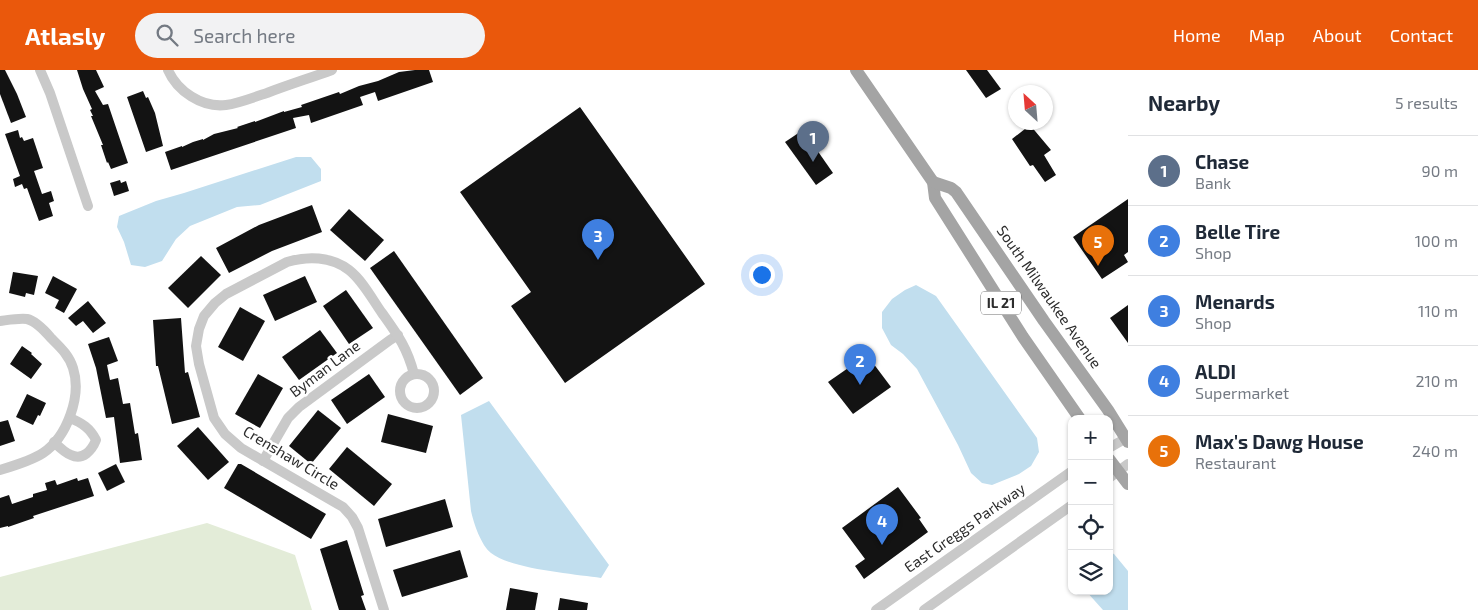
<!DOCTYPE html>
<meta charset="utf-8">
<style>
body{margin:0;font-family:"Exo 2",sans-serif;background:#f2f2f3;color:#1f2937}
.controls{position:absolute;right:15px;bottom:15px;display:grid;overflow:hidden;border-radius:10px;box-shadow:0 1px 4px #0004}
.controls button{width:45px;height:45px;display:grid;place-items:center;padding:0;border:0;border-bottom:1px solid #e0e1e3;background:#fff;color:#1f2937;font:25px sans-serif}
.compass{position:absolute;left:1008px;top:15px;width:45px;height:45px;border-radius:50%;background:#fff;box-shadow:0 1px 4px #0004;rotate:334deg}
.you{position:absolute;left:761px;top:204px;width:18px;height:18px;margin:-12px;border:4px solid #fff;border-radius:50%;background:#1a73e8;box-shadow:0 0 0 8px #1a73e833}
.badge{display:grid;place-items:center;width:32px;height:32px;border-radius:50%;background:#ea580c;color:#fff;font-size:16px;font-weight:700}
.pin{position:absolute;translate:-50% -41px;filter:drop-shadow(0 1px 2px #0008)}
.pin::after{content:'';position:absolute;top:26px;width:18px;height:15px;background:inherit;clip-path:polygon(0 0,100% 0,50% 100%)}
.list{margin:0;padding:0;list-style:none}
h2{display:flex;justify-content:space-between;align-items:center;height:65px;margin:0;padding:0 20px;font-size:21px}
h2 small{font-size:16px;font-weight:400;color:#747a83}
.list li{display:grid;grid-template-columns:32px 1fr auto;gap:15px;align-items:center;box-sizing:border-box;height:70px;padding:0 20px;border-top:1px solid #e0e1e3}
.list b{display:block;font-size:19px;white-space:nowrap}
.list p{margin:0;font-size:16px;white-space:nowrap;color:#747a83}
.list em{font-size:16px;font-style:normal;color:#747a83}
.icon{flex:none;width:28px;height:28px;fill:none;stroke:currentColor;stroke-width:2;stroke-linecap:round;stroke-linejoin:round}
.map{position:relative;flex:none;width:1128px;height:540px;overflow:hidden}
header{display:flex;align-items:center;gap:30px;box-sizing:border-box;height:70px;padding:0 25px;background:#ea580c;color:#fff}
header strong{font-size:24px}
nav{display:flex;gap:28px;margin-inline-start:auto;font-size:18px}
.search{width:350px;height:45px;background:#f2f2f3;display:flex;align-items:center;gap:12px;box-sizing:border-box;padding:0 18px;border-radius:28px;color:#747a83;font-size:19px}
main{display:flex}
aside{flex:1;background:#fff}
.map>svg:first-child{display:block}
</style>
<header>
<strong>Atlasly</strong>
<div class="search"><svg class="icon" aria-label="search" viewBox="0 0 24 24"><circle cx="10" cy="10" r="6"/><path d="M15 15l6 6"/></svg>Search here</div>
<nav><a>Home</a><a>Map</a><a>About</a><a>Contact</a></nav>
</header>
<main>
<div class="map">
<svg width="1128" height="540" viewBox="0 0 1128 540">
<rect width="100%" height="100%" fill="#fff"/>
<path fill="#e3ecd8" d="M207,453L295,485L312,540H0V507Z"/>
<g fill="#c1deee">
<path d="M296,87H311L321,99V111L260,135L237,137L190,156L176,169L162,191L145,197L131,195L124,172L117,157L119,146L156,131L184,123Z"/>
<path d="M916,215L936,226L1037,368L1039,382L1031,396L1019,404L992,415L982,413L971,403L958,375L917,299L903,284L891,275L882,258V242L892,229L905,220Z"/>
<path d="M489,331L609,495L601,508C574,504 511,499 491,483C481,475 474,454 471,441L461,345Z"/>
<path d="M1109,482L1114,484L1128,501V540H1103L1086,521H1109Z"/>
</g>
<g fill="#131313">
<path d="M0,0H5L17,24L26,47L11,53L0,24Z"/>
<path d="M77,0H96L104,17L95,21L103,35L108,34L128,93L111,99L108,92L107,93L101,75H103L91,46H93L90,40L92,39L83,19Z"/>
<path d="M415,0H429L433,12L378,31L375,22L360,27L363,35L311,53L309,45L293,48L296,58L171,100L165,82L182,76V77L193,72L203,69V70L214,64L238,58L237,57L255,51V52L284,41V42L302,37L301,35L339,22L340,24L359,16L378,11L399,2Z"/>
<path d="M966,0H987L1001,19L986,28Z"/>
<path d="M143,21L146,28L148,27L155,43L163,76L146,82L127,27Z"/>
<path d="M580,37L705,214L565,313L511,236L531,222L460,122Z"/>
<path d="M1030,55L1051,80L1044,85L1056,105L1045,112L1033,95L1030,96L1012,69Z"/>
<path d="M18,60L20,68L22,67L24,71L33,68L43,98L34,101L42,124L51,121L54,131L49,133L53,146L39,151L27,118L24,119L22,114L15,117L13,109L20,106L5,64Z"/>
<path d="M803,60L833,103L816,115L785,72Z"/>
<path d="M120,110L121,113L126,111L129,121L114,126L110,113Z"/>
<path d="M1128,129V182L1124,185L1128,192L1102,209L1073,167Z"/>
<path d="M312,135L322,162L272,181L229,203L216,178L259,155Z"/>
<path d="M349,139L384,170L365,191L330,160Z"/>
<path d="M394,181L483,308L460,325L370,198Z"/>
<path d="M201,186L221,205L188,238L168,218Z"/>
<path d="M13,202L38,206L34,225L26,223L25,227L9,223Z"/>
<path d="M53,206L77,219L64,243L55,238L59,230L45,223Z"/>
<path d="M305,206L317,232L275,251L263,225Z"/>
<path d="M346,220L373,258L349,274L323,236Z"/>
<path d="M88,231L106,253L93,263L83,251L76,256L68,248Z"/>
<path d="M1128,235V273L1110,248Z"/>
<path d="M240,237L265,251L243,291L218,277Z"/>
<path d="M181,248L185,303L188,302L200,347L172,354L158,296H156L153,250Z"/>
<path d="M320,260L337,283L299,310L282,287Z"/>
<path d="M109,267L118,291L107,295L110,310L118,308L123,334L130,333L135,364L138,363L142,390L120,393L114,347L106,348L96,298L88,274Z"/>
<path d="M22,276L32,283L31,284L42,294L31,309L10,294Z"/>
<path d="M867,285L891,317L853,344L828,312Z"/>
<path d="M258,304L283,318L260,358L235,344Z"/>
<path d="M369,304L385,327L347,354L331,330Z"/>
<path d="M27,324L46,333L40,346L38,345L33,355L16,347Z"/>
<path d="M318,340L341,358L311,394L289,376Z"/>
<path d="M388,344L433,356L426,383L381,372Z"/>
<path d="M8,350L15,371L0,376V352Z"/>
<path d="M198,357L229,392L208,410L177,376Z"/>
<path d="M347,377L392,414L374,436L329,399Z"/>
<path d="M116,394L125,412L107,421L98,403Z"/>
<path d="M238,394H241L326,444L311,469L224,418Z"/>
<path d="M77,408L78,411L88,408L94,426L33,446L34,448L8,457V456L0,458V428L9,425L12,434L33,427V424L47,420L45,413L55,410L57,415Z"/>
<path d="M898,417L921,448L919,449L928,462L864,509L855,496L865,489L842,458Z"/>
<path d="M445,429L453,457L386,477L378,449Z"/>
<path d="M347,470L364,525L361,526L366,540H339L320,479Z"/>
<path d="M460,480L468,507L402,527L393,500Z"/>
<path d="M510,518L538,523L535,540H506Z"/>
<path d="M560,528L588,533L587,540H558Z"/>
</g>
<g fill="none" stroke-linecap="round" stroke-linejoin="round">
<g stroke="#c9c9c9" stroke-width="10">
<path d="M40,0L50,23L88,136"/>
<path d="M168,0C177,21 202,38 226,35C240,33 254,27 267,23C288,15 310,8 332,0"/>
<path d="M0,251C8,250 19,248 27,249C36,251 45,261 51,268C60,277 69,285 73,298C82,326 67,367 43,383C34,389 10,397 0,400"/>
<circle cx="417" cy="321" r="17"/>
<path d="M54,372C59,377 65,383 71,385C83,391 92,380 96,370C90,358 82,353 70,348"/>
<path d="M1109,378L1128,367"/>
<path d="M263,391L288,348L299,337L390,270L398,265"/>
<path d="M1109,408L1128,394"/>
<path d="M384,540L358,458L352,447L343,437L241,378L225,364L214,348L199,294L196,276L199,259L204,246L215,233L226,224L287,192C307,186 331,186 349,200C363,211 372,229 382,243C397,264 407,277 414,304"/>
<path d="M876,540L1072,401"/>
<path d="M924,540L1072,435"/>
</g>
<g stroke="#a4a4a4" stroke-width="12">
<path d="M856,0L933,112L935,128L1023,267L1080,349"/>
<path d="M933,112L951,118L956,122L1044,251L1108,340L1128,372"/>
<path d="M1109,389L1128,414"/>
</g>
</g>
<g text-anchor="middle" stroke-width="5" stroke-linejoin="round" paint-order="stroke">
<rect fill="#fff" stroke="#6b6b6b" stroke-width="1" x="981" y="221.5" width="40" height="23" rx="4"/>
<g font-size="14" font-weight="bold" fill="#2c2c2c">
<text x="1001" y="238">IL 21</text>
</g>
<g font-size="15" fill="#2c2c2c" stroke="#fff">
<text transform="translate(1049 227) rotate(55)" y="5">South Milwaukee Avenue</text>
<text transform="translate(325 299) rotate(-37)" y="5">Byman Lane</text>
<text transform="translate(291 388) rotate(31)" y="5">Crenshaw Circle</text>
<text transform="translate(965 458) rotate(-35)" y="5">East Greggs Parkway</text>
</g>
</g>
</svg>
<div class="controls">
<button>+</button>
<button>−</button>
<button><svg class="icon" aria-label="locate" viewBox="0 0 24 24"><circle cx="12" cy="12" r="6"/><path d="M12 2v4M12 18v4M2 12h4M18 12h4"/></svg></button>
<button><svg class="icon" aria-label="layers" viewBox="0 0 24 24"><path d="M12 4l9 5-9 5-9-5zM3 14l9 5 9-5"/></svg></button>
</div>
<svg class="compass" viewBox="-18 -18 36 36"><path d="M0-13l5 13h-10z" fill="#e53935"/><path d="M0 13l5-13h-10z" fill="#747a83"/></svg>
<div class="you"></div>
<div class="pin badge" style="left:813px;top:92px;background:#5c6f8a">1</div>
<div class="pin badge" style="left:860px;top:315px;background:#3f7fe0">2</div>
<div class="pin badge" style="left:598px;top:190px;background:#3f7fe0">3</div>
<div class="pin badge" style="left:882px;top:475px;background:#3f7fe0">4</div>
<div class="pin badge" style="left:1098px;top:196px;background:#e8710a">5</div>
</div>
<aside>
<h2>Nearby<small>5 results</small></h2>
<ul class="list">
<li><span class="badge" style="background:#5c6f8a">1</span><div><b>Chase</b><p>Bank</p></div><em>90 m</em></li>
<li><span class="badge" style="background:#3f7fe0">2</span><div><b>Belle Tire</b><p>Shop</p></div><em>100 m</em></li>
<li><span class="badge" style="background:#3f7fe0">3</span><div><b>Menards</b><p>Shop</p></div><em>110 m</em></li>
<li><span class="badge" style="background:#3f7fe0">4</span><div><b>ALDI</b><p>Supermarket</p></div><em>210 m</em></li>
<li><span class="badge" style="background:#e8710a">5</span><div><b>Max's Dawg House</b><p>Restaurant</p></div><em>240 m</em></li>
</ul>
</aside>
</main>
